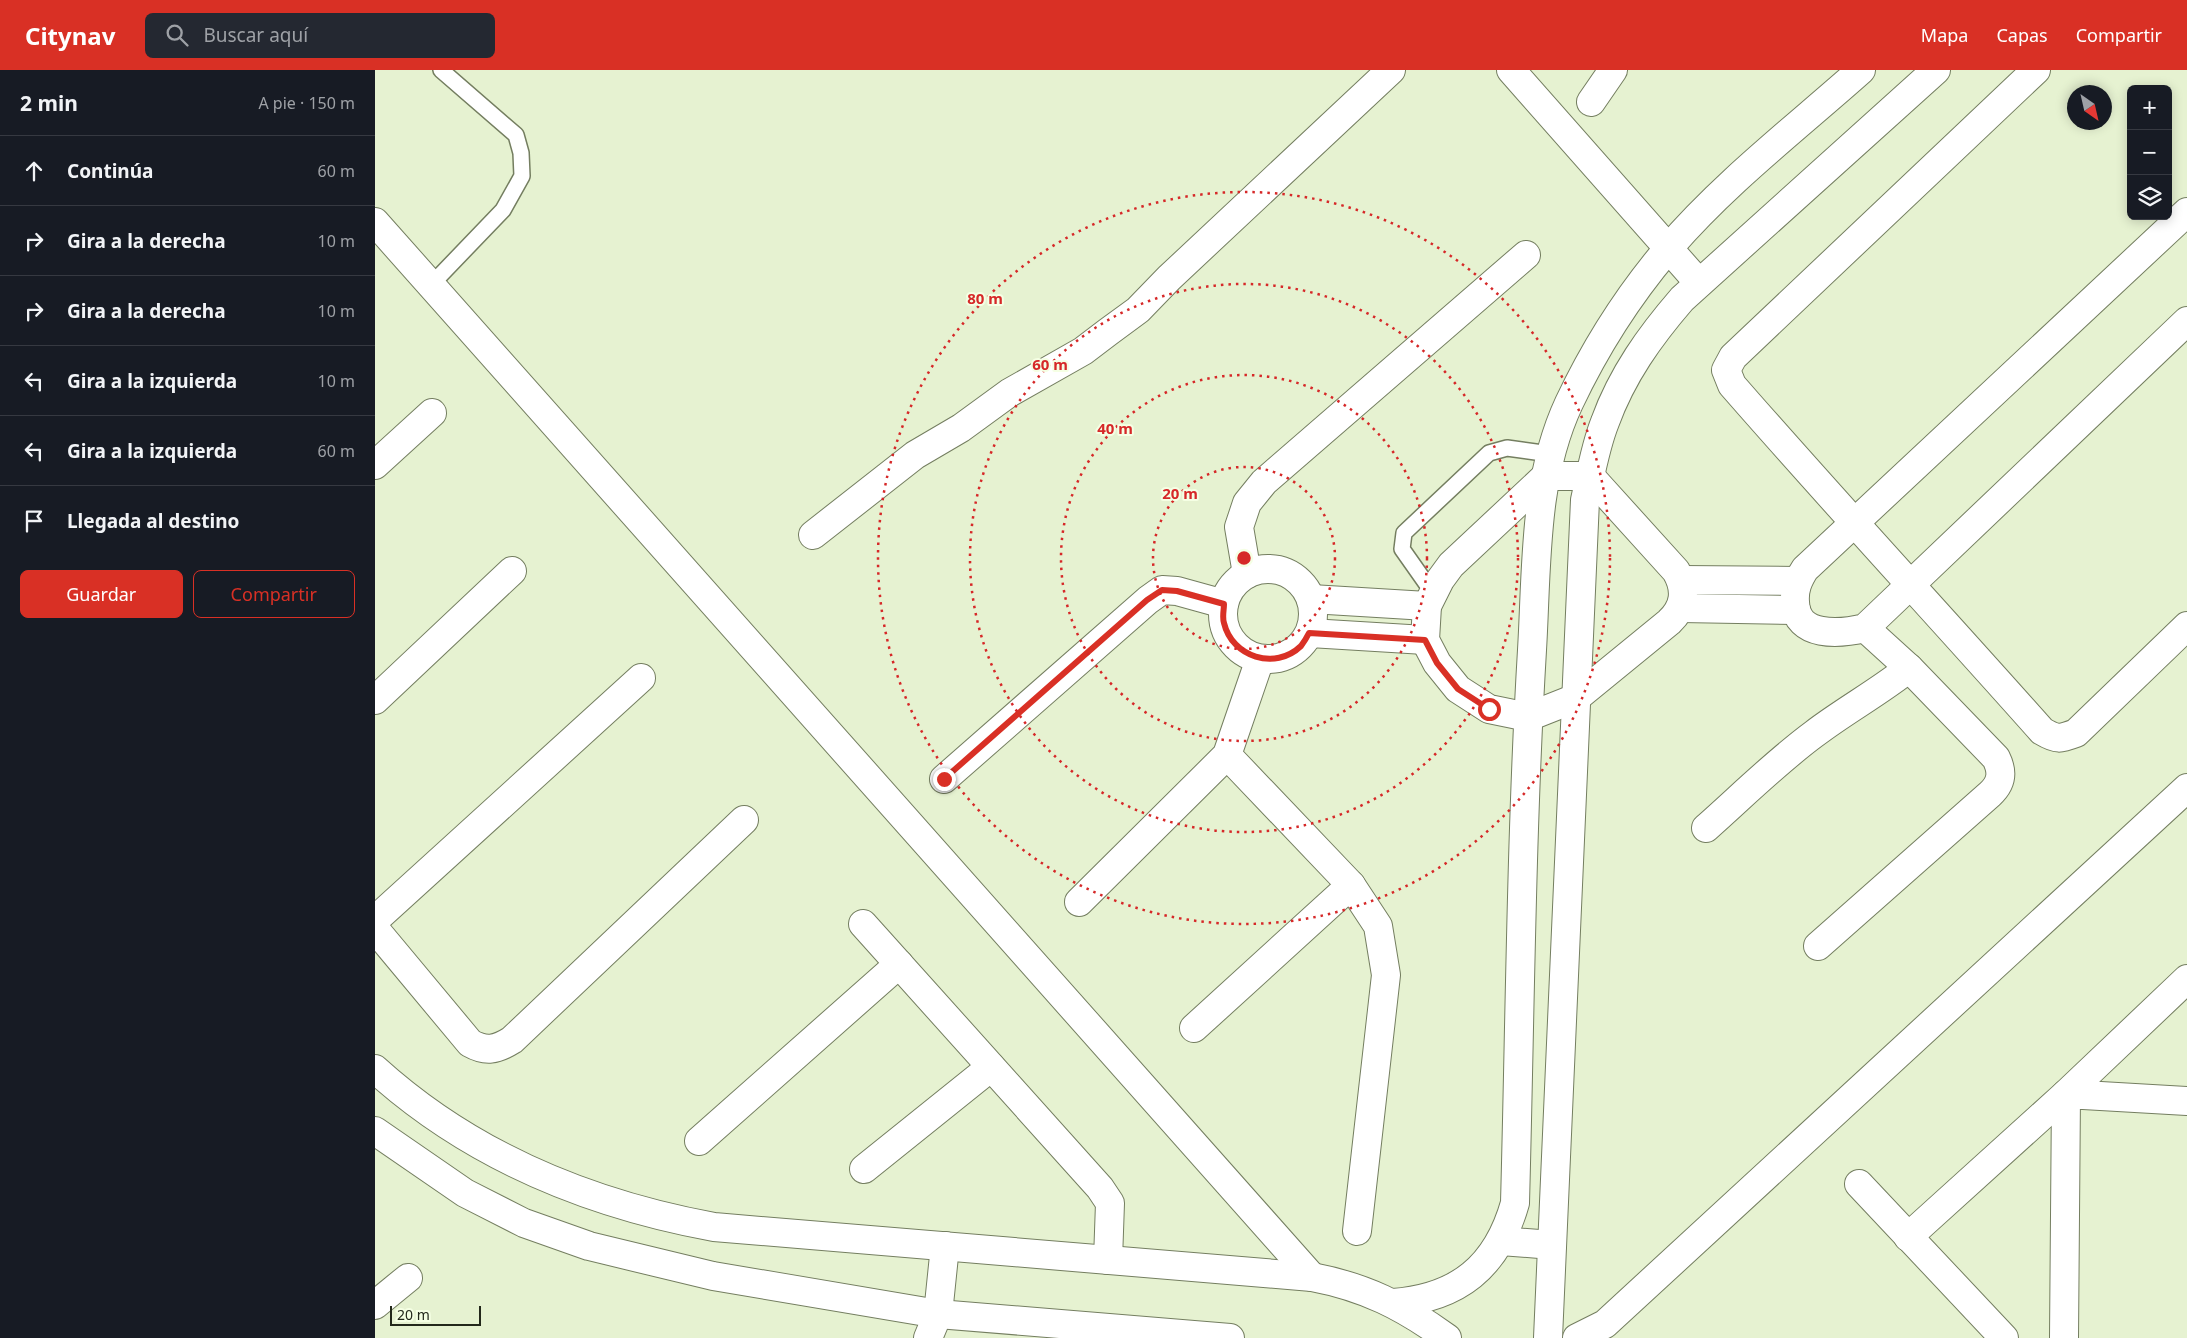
<!DOCTYPE html>
<html lang="es">
<meta charset="utf-8">
<style>
body{margin:0;font-family:"Noto Sans",sans-serif;background:#242831;color:#f1f3f6}
.controls{position:absolute;right:15px;top:15px;display:grid;overflow:hidden;border-radius:8px;box-shadow:0 2px 12px #0003}
.controls button{width:45px;height:45px;display:grid;place-items:center;padding:0;border:0;border-bottom:1px solid #363941;background:#171b24;color:#f1f3f6;font:25px sans-serif}
.compass{position:absolute;left:1692px;top:15px;width:45px;height:45px;border-radius:50%;background:#171b24;box-shadow:0 2px 12px #0003;rotate:146deg}
.scale{position:absolute;left:15px;bottom:12px;width:91px;box-sizing:border-box;padding-left:5px;border:2px solid #23281b;border-top:0;font-size:14px;line-height:18px;white-space:nowrap;color:#23281b;-webkit-text-stroke:4px #f5ffe4;paint-order:stroke}
.stop{position:absolute;width:15px;height:15px;margin:-11px;border:4px solid #d93025;border-radius:50%;background:#fff}
.stop.end{background:#d93025;border-color:#fff;box-shadow:0 1px 5px #0008}
.list{margin:0;padding:0;list-style:none}
h2{display:flex;justify-content:space-between;align-items:center;height:65px;margin:0;padding:0 20px;font-size:21px}
h2 small{font-size:16px;font-weight:400;color:#9ea1a6}
.list li{display:grid;grid-template-columns:32px 1fr auto;gap:15px;align-items:center;box-sizing:border-box;height:70px;padding:0 20px;border-top:1px solid #363941}
.list b{display:block;font-size:19px;white-space:nowrap}
.list em{font-size:16px;font-style:normal;color:#9ea1a6}
.actions{display:flex;gap:10px;padding:15px 20px}
.actions a{flex:1;padding:11px 0;border:1px solid #d93025;border-radius:8px;text-align:center;font-size:18px;color:#d93025}
.actions .main{background:#d93025;color:#fff}
.icon{flex:none;width:28px;height:28px;fill:none;stroke:currentColor;stroke-width:2;stroke-linecap:round;stroke-linejoin:round}
.map{position:relative;flex:none;width:1812px;height:1268px;overflow:hidden}
header{display:flex;align-items:center;gap:30px;box-sizing:border-box;height:70px;padding:0 25px;background:#d93025;color:#fff}
header strong{font-size:24px}
nav{display:flex;gap:28px;margin-inline-start:auto;font-size:18px}
.search{width:350px;height:45px;background:#242831;display:flex;align-items:center;gap:12px;box-sizing:border-box;padding:0 18px;border-radius:8px;color:#9ea1a6;font-size:19px}
main{display:flex}
aside{flex:1;background:#171b24}
.map>svg:first-child{display:block}
</style>
<header>
<strong>Citynav</strong>
<div class="search"><svg class="icon" aria-label="search" viewBox="0 0 24 24"><circle cx="10" cy="10" r="6"/><path d="M15 15l6 6"/></svg>Buscar aquí</div>
<nav><a>Mapa</a><a>Capas</a><a>Compartir</a></nav>
</header>
<main>
<aside>
<h2>2 min<small>A pie · 150 m</small></h2>
<ul class="list">
<li><svg class="icon" aria-label="ahead" viewBox="0 0 24 24"><path d="M12 20V5M6 11l6-6 6 6"/></svg><div><b>Continúa</b></div><em>60 m</em></li>
<li><svg class="icon" aria-label="right" viewBox="0 0 24 24"><path d="M7 20v-9h11M14 6l5 5-5 5"/></svg><div><b>Gira a la derecha</b></div><em>10 m</em></li>
<li><svg class="icon" aria-label="right" viewBox="0 0 24 24"><path d="M7 20v-9h11M14 6l5 5-5 5"/></svg><div><b>Gira a la derecha</b></div><em>10 m</em></li>
<li><svg class="icon" aria-label="left" viewBox="0 0 24 24"><path d="M17 20v-9H6M10 6l-5 5 5 5"/></svg><div><b>Gira a la izquierda</b></div><em>10 m</em></li>
<li><svg class="icon" aria-label="left" viewBox="0 0 24 24"><path d="M17 20v-9H6M10 6l-5 5 5 5"/></svg><div><b>Gira a la izquierda</b></div><em>60 m</em></li>
<li><svg class="icon" aria-label="arrive" viewBox="0 0 24 24"><path d="M6 21V4h12l-3 4 3 4H6"/></svg><div><b>Llegada al destino</b></div></li>
</ul>
<div class="actions"><a class="main">Guardar</a><a>Compartir</a></div>
</aside>
<div class="map">
<svg width="1812" height="1268" viewBox="0 0 1812 1268">
<rect width="100%" height="100%" fill="#e6f2d1"/>
<g fill="none" stroke-linecap="round" stroke-linejoin="round">
<defs>
<g id="lane">
<path d="M55,216L128,140L147,106L146,83L141,65L66,0"/>
<path d="M1058,523L1027,479L1029,463L1114,383L1132,378L1175,384"/>
</g>
<g id="street">
<path d="M1136,0L1324,213"/>
<path d="M1661,0L1358,287L1351,300L1357,315C1459,432 1564,545 1667,661C1682,670 1685,669 1701,663L1812,556"/>
<path d="M1216,32L1238,0"/>
<path d="M1812,142L1430,499C1423,510 1419,519 1420,532C1421,568 1465,564 1490,558L1812,251"/>
<path d="M0,152L937,1207"/>
<path d="M0,395L57,343"/>
<path d="M1171,406H1215L1301,501C1312,520 1310,537 1294,552L1201,628L1153,647L1114,639L1083,619L1062,593L1050,570L1052,536L1065,510L1076,495Z"/>
<path d="M438,465L540,385L586,358L634,323L708,281L733,262L763,240L794,208L1016,0"/>
<circle cx="893" cy="544" r="45"/>
<path d="M872,504L864,457L872,433L889,412L1151,185"/>
<path d="M1306,510L1422,511"/>
<path d="M936,529L1052,536"/>
<path d="M1306,538L1421,540"/>
<path d="M935,563L1050,570"/>
<path d="M0,630L137,501"/>
<path d="M852,685L976,815L1003,856L1011,905L982,1161"/>
<path d="M569,709L773,530L787,520L802,521L849,534"/>
<path d="M1331,758C1366,727 1401,692 1439,664C1469,641 1504,622 1534,598"/>
<path d="M704,832L852,685L885,589"/>
<path d="M0,850L266,608"/>
<path d="M488,854L725,1118L735,1133L733,1190"/>
<path d="M0,859L95,973C111,982 121,980 137,970L369,750"/>
<path d="M1443,876L1615,724C1627,713 1628,702 1621,688L1534,598L1490,558"/>
<path d="M819,958L976,815"/>
<path d="M324,1071L524,894"/>
<path d="M489,1099L616,997"/>
<path d="M1484,1114L1629,1268"/>
<path d="M1533,1167L1691,1024L1812,909"/>
<path d="M1126,1171L1177,1175"/>
<path d="M1018,1233C1083,1228 1122,1197 1140,1133C1145,949 1146,764 1157,580C1162,497 1158,410 1194,333C1220,278 1253,226 1292,180C1348,114 1422,57 1486,0"/>
<path d="M0,1235L33,1208"/>
<path d="M1173,1268L1210,430C1216,403 1220,377 1230,352C1247,305 1275,266 1307,229L1561,0"/>
<path d="M1202,1268L1230,1254L1812,718"/>
<path d="M1689,1268L1691,1024L1812,1031"/>
</g>
<g id="secondary">
<path d="M0,999C96,1086 214,1134 339,1157L937,1207C990,1217 1028,1236 1072,1268"/>
<path d="M0,1061L90,1123L149,1153L214,1176L338,1206L563,1244L855,1268"/>
<path d="M553,1268L563,1244L570,1176"/>
</g>
</defs>
<use href="#lane" stroke="#747e60" stroke-width="18"/>
<use href="#street" stroke="#747e60" stroke-width="30"/>
<use href="#secondary" stroke="#747e60" stroke-width="30"/>
<use href="#lane" stroke="#fff" stroke-width="15"/>
<use href="#street" stroke="#fff" stroke-width="28"/>
<use href="#secondary" stroke="#fff" stroke-width="28"/>
</g>
<g fill="none" stroke-linecap="round" stroke-linejoin="round">
<path stroke="#d93025" stroke-width="6" d="M569,709L772,530L787,520L802,521L849,534C849,540 847,547 849,553C857,587 900,601 926,576C929,572 932,567 934,563L1050,570L1062,593L1083,619L1114,639"/>
</g>
<g fill="none" stroke="#d62828" stroke-width="2.5" stroke-dasharray="2.5 5">
<circle cx="869" cy="488" r="91"/>
<circle cx="869" cy="488" r="183"/>
<circle cx="869" cy="488" r="274"/>
<circle cx="869" cy="488" r="366"/>
</g>
<circle cx="869" cy="488" r="8" fill="#d62828" stroke="#f5ffe4" stroke-width="2.5"/>
<g font-size="15" text-anchor="middle" font-weight="bold" fill="#d62828" stroke="#f5ffe4" stroke-width="4" stroke-linejoin="round" paint-order="stroke">
<text x="610" y="234">80 m</text>
<text x="675" y="300">60 m</text>
<text x="740" y="364">40 m</text>
<text x="805" y="429">20 m</text>
</g>
</svg>
<div class="controls">
<button>+</button>
<button>−</button>
<button><svg class="icon" aria-label="layers" viewBox="0 0 24 24"><path d="M12 4l9 5-9 5-9-5zM3 14l9 5 9-5"/></svg></button>
</div>
<svg class="compass" viewBox="-18 -18 36 36"><path d="M0-13l5 13h-10z" fill="#e53935"/><path d="M0 13l5-13h-10z" fill="#9ea1a6"/></svg>
<div class="scale">20 m</div>
<div class="stop" style="left:1114px;top:639px"></div>
<div class="stop end" style="left:569px;top:709px"></div>
</div>
</main>
